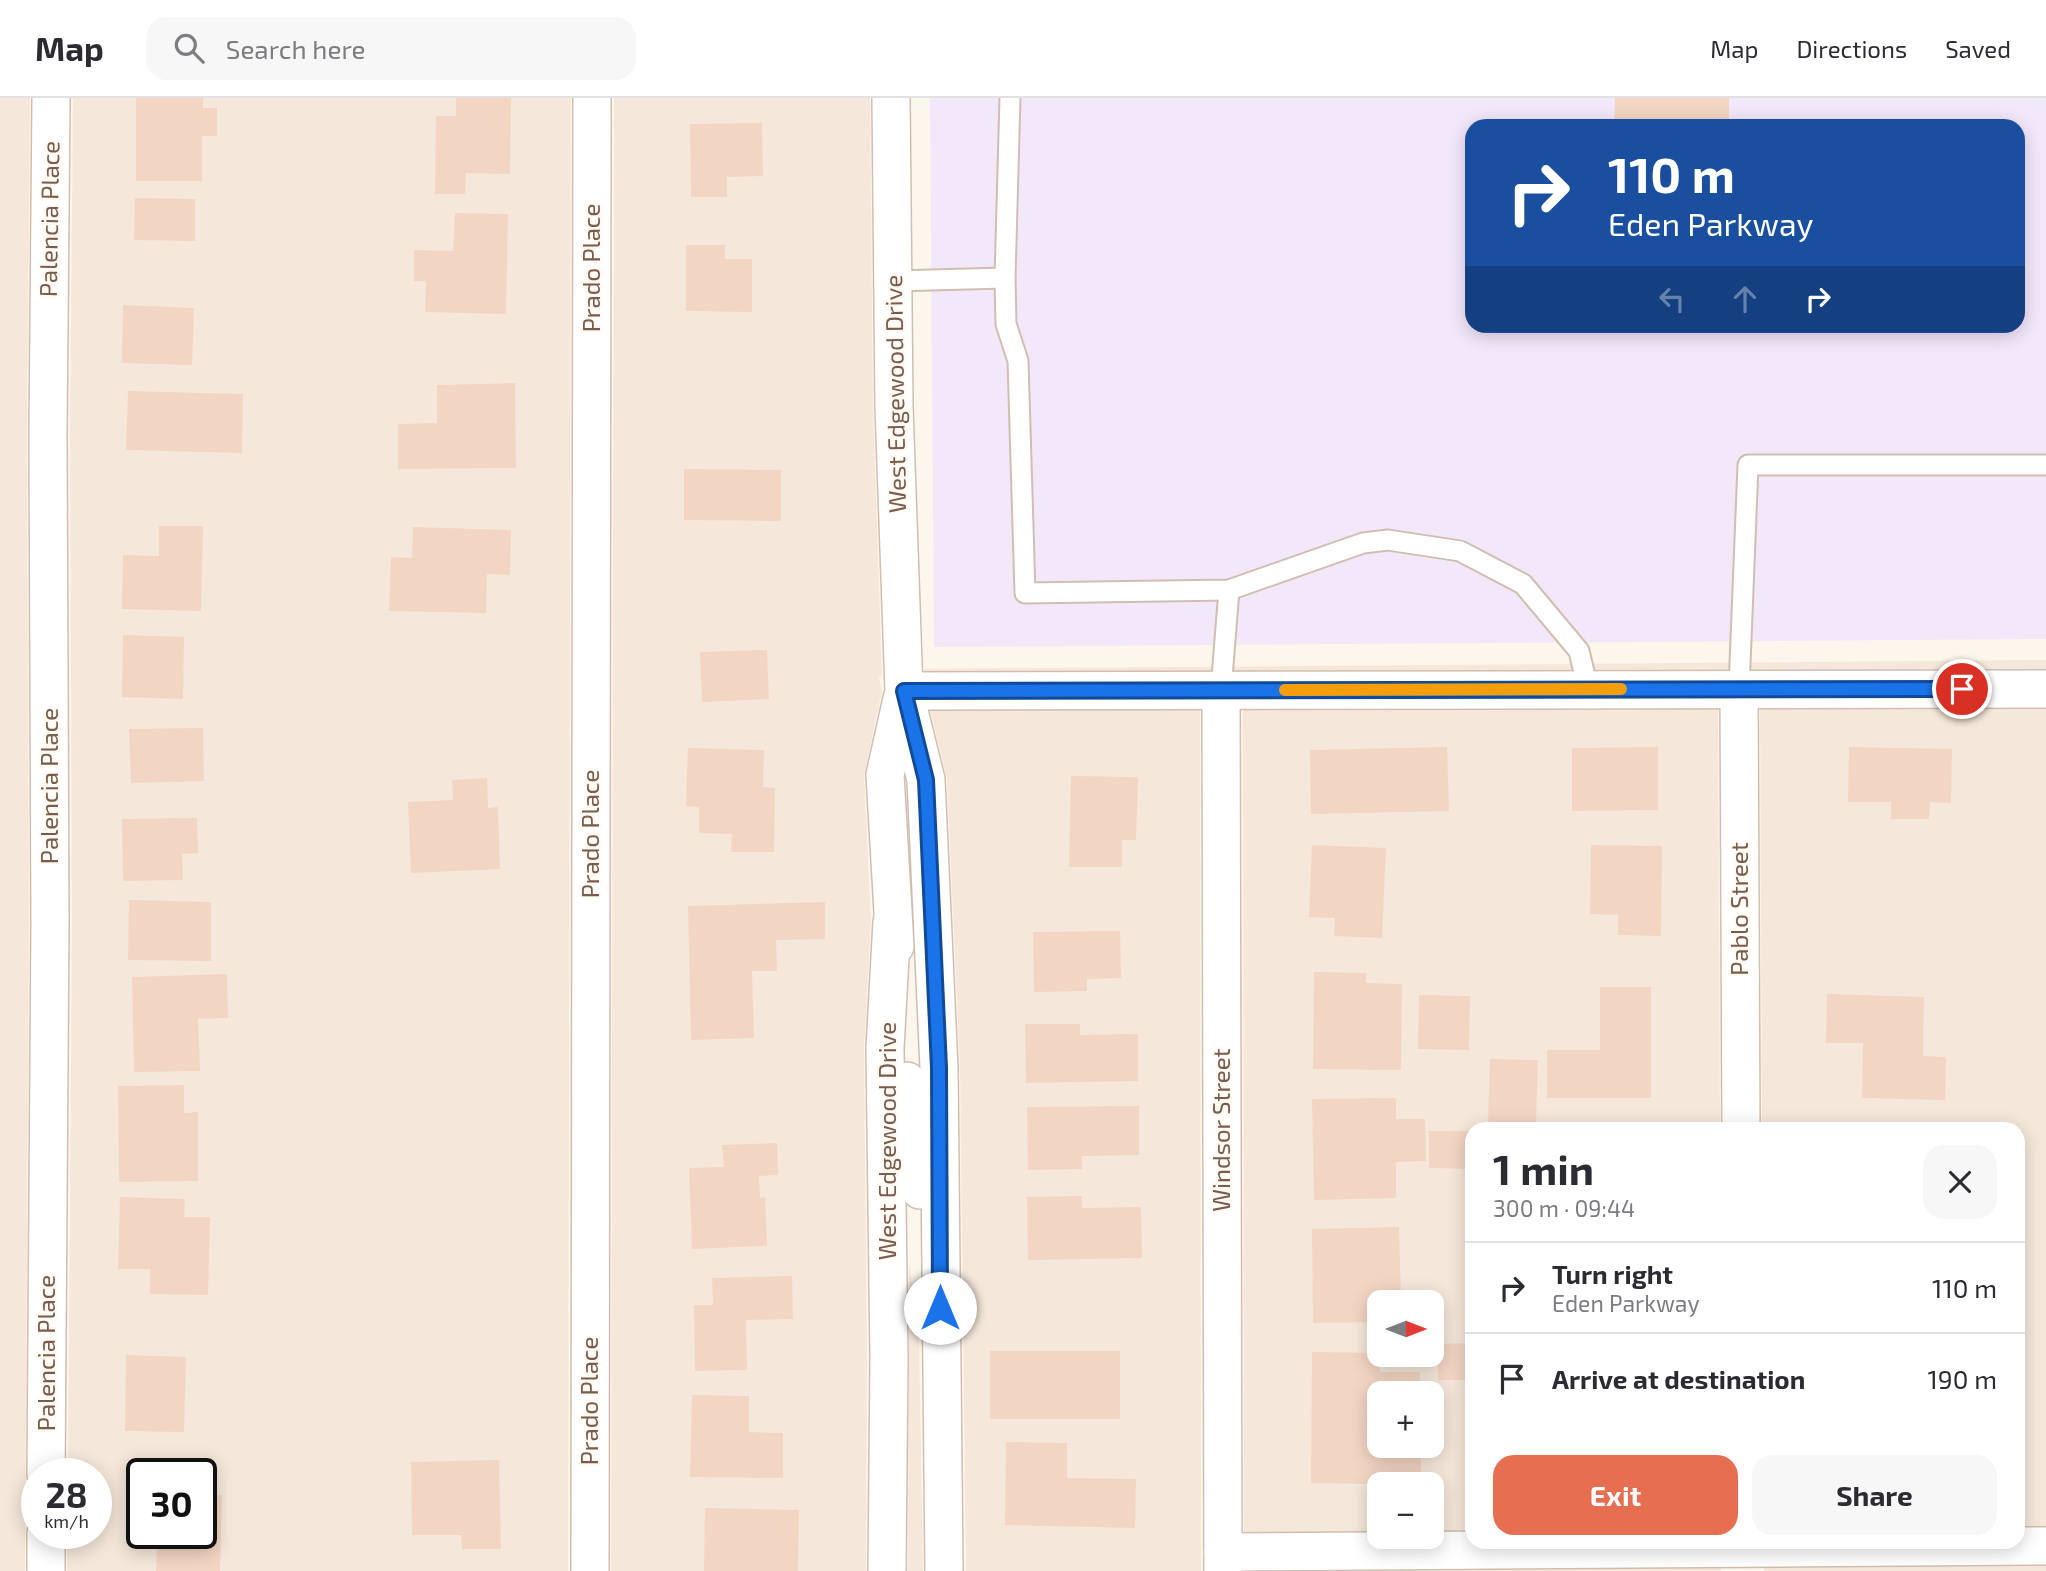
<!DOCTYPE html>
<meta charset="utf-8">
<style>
body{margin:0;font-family:"Exo 2",sans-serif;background:#f7f7f7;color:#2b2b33;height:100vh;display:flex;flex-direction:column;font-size:26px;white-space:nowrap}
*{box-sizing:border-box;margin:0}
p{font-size:23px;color:#7c7c81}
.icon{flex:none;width:38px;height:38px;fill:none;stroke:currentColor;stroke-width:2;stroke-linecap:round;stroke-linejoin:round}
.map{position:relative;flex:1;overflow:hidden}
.drawer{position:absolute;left:1465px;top:1024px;width:560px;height:427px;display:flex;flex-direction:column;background:#fff;border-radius:21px;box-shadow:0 4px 18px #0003}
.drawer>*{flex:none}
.top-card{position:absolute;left:1465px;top:21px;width:560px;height:214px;border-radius:21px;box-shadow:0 4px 18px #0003;background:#1a4fa0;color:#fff;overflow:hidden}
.needle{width:46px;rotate:90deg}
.fabs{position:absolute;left:1367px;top:1192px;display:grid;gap:14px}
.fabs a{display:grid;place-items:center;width:77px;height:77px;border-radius:14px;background:#fff;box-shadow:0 4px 18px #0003;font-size:35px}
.speed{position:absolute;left:21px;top:1360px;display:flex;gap:14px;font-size:35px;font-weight:700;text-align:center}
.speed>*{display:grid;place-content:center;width:91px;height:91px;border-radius:50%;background:#fff;box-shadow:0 4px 18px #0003;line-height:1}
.speed small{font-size:18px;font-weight:400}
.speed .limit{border:4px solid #111;border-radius:10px;background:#fff;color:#111}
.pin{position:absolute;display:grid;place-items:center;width:60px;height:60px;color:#fff;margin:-30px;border:4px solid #fff;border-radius:50%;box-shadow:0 2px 7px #0007}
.me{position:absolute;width:77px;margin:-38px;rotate:0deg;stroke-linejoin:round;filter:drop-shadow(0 0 5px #0008)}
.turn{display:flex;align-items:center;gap:24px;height:147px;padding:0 28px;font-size:32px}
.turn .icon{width:91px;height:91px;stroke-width:2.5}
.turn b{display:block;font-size:49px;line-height:60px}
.lanes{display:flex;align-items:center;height:66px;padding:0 28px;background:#0003;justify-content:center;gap:35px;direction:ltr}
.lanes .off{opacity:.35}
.round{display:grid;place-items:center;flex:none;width:74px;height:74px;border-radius:21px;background:#f7f7f7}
.overview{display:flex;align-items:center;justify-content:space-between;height:119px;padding:0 28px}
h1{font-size:42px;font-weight:700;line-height:52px}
.cta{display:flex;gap:14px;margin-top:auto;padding:14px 28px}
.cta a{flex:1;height:80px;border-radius:21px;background:#e76f51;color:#fff;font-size:28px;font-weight:700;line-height:80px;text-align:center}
.cta a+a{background:#f7f7f7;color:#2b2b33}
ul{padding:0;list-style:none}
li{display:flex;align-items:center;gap:21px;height:91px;padding:0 28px;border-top:2px solid #e1e1e2}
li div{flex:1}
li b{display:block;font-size:26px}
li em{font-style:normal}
header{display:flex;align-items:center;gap:42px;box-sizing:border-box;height:98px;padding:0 35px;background:#fff;border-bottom:2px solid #e1e1e2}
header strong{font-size:33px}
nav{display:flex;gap:38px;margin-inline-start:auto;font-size:24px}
.search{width:490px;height:63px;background:#f7f7f7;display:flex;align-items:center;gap:18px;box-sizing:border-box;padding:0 24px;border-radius:21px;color:#7c7c81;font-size:26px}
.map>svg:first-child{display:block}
</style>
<header>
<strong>Map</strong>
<div class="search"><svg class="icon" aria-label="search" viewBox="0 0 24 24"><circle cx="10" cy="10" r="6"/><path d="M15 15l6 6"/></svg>Search here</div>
<nav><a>Map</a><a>Directions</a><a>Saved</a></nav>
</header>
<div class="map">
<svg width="2046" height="1473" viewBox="0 0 2046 1473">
<rect width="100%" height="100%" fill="#fdf6ec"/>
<g fill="#f5e8da" fill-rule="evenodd">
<path d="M0 0H30L27 337 29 825 25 1473H0Z"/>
<path d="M73 0H571L568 1473H67V1435H96V1376L68 1375 72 825 70 337ZM142 1376H201V1435H142Z"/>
<path d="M614 0H870L873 309 882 578 879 579 882 593 864 678 871 824 864 949 867 1261 866 1473H611Z"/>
<path d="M2046 562V572L925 574V571Z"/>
<path d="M1718 610 1720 1031H1472V1434H1432V1386H1379V1434L1244 1436 1243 611ZM1379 1204H1432V1256H1379ZM1379 1295H1432V1348H1379Z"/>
<path d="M1760 610H2046V1430H2018V1031H1762Z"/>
<path d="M1200 611 1201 1473H966L960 968 947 681 930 612Z"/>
<path d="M909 1164 919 1238 923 1473H908Z"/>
<path d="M2046 1468V1473H1764V1470Z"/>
<path d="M1721 1470V1473H1300Z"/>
</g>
<path fill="#f3e8fa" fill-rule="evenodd" d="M930 0H2046V541L934 549ZM1472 28H2018V228H1472Z"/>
<g fill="#f3d5c3">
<path d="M136 0H203V10H217V38H202V83H136Z"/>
<path d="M456 0H511L510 76 466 75 465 96H435L436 18H456Z"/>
<path d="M1615 0H1729V28H1614Z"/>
<path d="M762 25 763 78 727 79V99H691L690 26Z"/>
<path d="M135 100 195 101V143L134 142Z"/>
<path d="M455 115 508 116 506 216 425 214 426 183H414V152L453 153Z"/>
<path d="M686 147H725V161H752V214L686 213Z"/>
<path d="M123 207 194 210 192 267 122 265Z"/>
<path d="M515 285 516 370 398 371V326L437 325V287Z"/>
<path d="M128 293 243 296 242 355 126 352Z"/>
<path d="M684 371 781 372V423L684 422Z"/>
<path d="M159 428H203L201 513 122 511 123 457 159 458Z"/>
<path d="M413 429 511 432 510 477 487 476 486 515 389 513 391 459 412 460Z"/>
<path d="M123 537 184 539 183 601 122 599Z"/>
<path d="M767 552 769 601 702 604 700 554Z"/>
<path d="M203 630 204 683 131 685 129 631Z"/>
<path d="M1447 649 1449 713 1311 716 1310 652Z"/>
<path d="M1658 649V712L1572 713V650Z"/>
<path d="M1849 649 1952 651 1951 705 1930 704 1929 721H1891V704H1848Z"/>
<path d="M688 650 764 652 763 689 775 690 774 754H731L732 736 699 735V709L686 708Z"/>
<path d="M1071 678 1138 679 1136 742H1122V769H1069Z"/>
<path d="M487 680 488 710 498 709 500 771 411 775 408 704 453 702 452 682Z"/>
<path d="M197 720 198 755 182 756 183 782 123 783 122 721Z"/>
<path d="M1312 747 1386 750 1382 840 1334 838 1335 820 1309 819Z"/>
<path d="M1591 747 1662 748 1661 838 1618 837V817L1590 816Z"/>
<path d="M129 802 211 804V863L128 862Z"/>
<path d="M825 804V841L776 842 777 873H752L754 940 691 942 688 808Z"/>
<path d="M1120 833 1121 880 1087 881V893L1034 894 1033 834Z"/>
<path d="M1314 874 1366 875V885L1402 886 1401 972 1313 971Z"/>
<path d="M227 876 228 920 198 921 200 973 134 974 132 879Z"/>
<path d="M1600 889H1651V1000H1547V952H1600Z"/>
<path d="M1827 896 1924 899 1923 958 1946 959 1945 1002 1862 1000 1863 945H1826Z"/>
<path d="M1419 897 1470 898 1469 952 1418 951Z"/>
<path d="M1025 926H1080V937L1138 936V983L1026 985Z"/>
<path d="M1490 961 1538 962 1536 1025 1488 1024Z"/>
<path d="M184 987V1015L198 1014V1083L119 1084 118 988Z"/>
<path d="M1396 1000V1021H1425L1426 1063 1396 1064V1100L1314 1102 1312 1001Z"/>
<path d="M1139 1008V1057L1082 1058V1071L1028 1072 1027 1009Z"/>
<path d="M1429 1033H1472V1071L1429 1070Z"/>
<path d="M777 1045 778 1077 759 1078 760 1100 765 1099 767 1148 692 1151 689 1070 724 1069 722 1047Z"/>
<path d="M1082 1098V1110L1141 1109 1142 1160 1028 1162 1027 1099Z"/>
<path d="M120 1099 185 1101 184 1119H210L208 1197 150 1196V1171H118Z"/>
<path d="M1399 1129 1401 1204H1379V1224L1313 1225 1312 1131Z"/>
<path d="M792 1178 793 1221 746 1222 747 1272 695 1273 694 1207H713L712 1180Z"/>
<path d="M1472 1245V1282H1438V1246Z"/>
<rect x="990" y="1253" width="130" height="68"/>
<path d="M1312 1254 1379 1255 1380 1274H1420V1295H1379V1348H1421V1386H1379V1406H1375L1376 1386 1311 1385Z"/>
<path d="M126 1257 186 1259 184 1334 125 1333Z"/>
<path d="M692 1297 749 1298V1334L783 1335V1380L690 1379Z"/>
<path d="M1006 1344 1067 1345V1380L1136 1381 1135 1430 1005 1427Z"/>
<path d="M499 1362 501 1451H462L461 1437H412L411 1364Z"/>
<path d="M201 1396 222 1397 220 1473H156L157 1435H201Z"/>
<path d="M705 1410 799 1412 798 1473H704Z"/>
</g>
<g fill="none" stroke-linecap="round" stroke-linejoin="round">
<g stroke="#d1beb0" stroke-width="23">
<g id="lane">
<path d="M1010 0 1005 180 1006 226 1018 263 1025 495 1229 492 1363 445 1388 442 1460 453 1523 486 1579 553 1588 591"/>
<path d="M894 183 1005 180"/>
<path d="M1739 591 1748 367H2046"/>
<path d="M1221 592 1229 492"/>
</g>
</g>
<g stroke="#d1beb0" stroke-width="40">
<g id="street">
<path d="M891 0 894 309 904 593 926 682 939 970 944 1473"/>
<path d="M1739 591 1741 1031"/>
<path d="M1221 592 1223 1473"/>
<path d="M904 593 2046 591"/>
<path d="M895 848 885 677 902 601"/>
<path d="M907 983 920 1092"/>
<path d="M46 1376 50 825 48 337 51 0"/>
<path d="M46 1435V1473"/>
<path d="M1223 1454 2046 1448"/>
<path d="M590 1473 592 0"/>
<path d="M887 1473 889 1261 885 950 892 824"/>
</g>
</g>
<use href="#lane" stroke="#fff" stroke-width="19"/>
<use href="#street" stroke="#fff" stroke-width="37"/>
</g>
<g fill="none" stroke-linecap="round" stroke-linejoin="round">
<g stroke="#114b97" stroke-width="18">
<path id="route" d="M940 1210 939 970 926 682 904 593 1962 591"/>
</g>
<use href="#route" stroke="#1a73e8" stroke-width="12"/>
<path stroke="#f59e0b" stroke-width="12" d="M1285 592 1621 591"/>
</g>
<g text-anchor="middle" stroke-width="5" stroke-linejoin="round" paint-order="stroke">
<g font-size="24" fill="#7a5c4d" stroke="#fffaf3">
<text transform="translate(50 121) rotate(-89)" y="8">Palencia Place</text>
<text transform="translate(592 170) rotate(-90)" y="8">Prado Place</text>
<text transform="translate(896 296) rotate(-91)" y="8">West Edgewood Drive</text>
<text transform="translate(50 688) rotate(-90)" y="8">Palencia Place</text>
<text transform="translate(591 736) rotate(-90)" y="8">Prado Place</text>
<text transform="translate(1740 811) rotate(-90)" y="8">Pablo Street</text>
<text transform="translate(1222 1032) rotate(-90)" y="8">Windsor Street</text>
<text transform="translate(888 1043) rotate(-90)" y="8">West Edgewood Drive</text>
<text transform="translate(47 1255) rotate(-90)" y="8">Palencia Place</text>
<text transform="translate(590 1303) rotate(-90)" y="8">Prado Place</text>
</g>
</g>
</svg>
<div class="fabs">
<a><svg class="needle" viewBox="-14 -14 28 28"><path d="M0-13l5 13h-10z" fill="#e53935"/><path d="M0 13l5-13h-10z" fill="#7c7c81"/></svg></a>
<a>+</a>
<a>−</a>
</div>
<div class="speed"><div>28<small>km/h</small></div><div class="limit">30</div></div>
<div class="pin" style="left:1962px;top:591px;background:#d93025"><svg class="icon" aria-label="arrive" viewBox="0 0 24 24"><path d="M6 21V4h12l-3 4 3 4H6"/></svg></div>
<svg class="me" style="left:940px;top:1210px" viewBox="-20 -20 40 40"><circle r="19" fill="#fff"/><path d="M0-13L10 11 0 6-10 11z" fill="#1a73e8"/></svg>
<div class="top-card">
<div class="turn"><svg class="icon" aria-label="right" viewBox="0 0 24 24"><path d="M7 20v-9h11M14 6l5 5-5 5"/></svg><div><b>110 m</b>Eden Parkway</div></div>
<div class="lanes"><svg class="icon off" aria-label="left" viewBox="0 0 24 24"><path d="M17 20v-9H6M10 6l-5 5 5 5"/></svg><svg class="icon off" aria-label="ahead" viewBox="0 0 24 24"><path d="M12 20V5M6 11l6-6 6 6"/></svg><svg class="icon" aria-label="right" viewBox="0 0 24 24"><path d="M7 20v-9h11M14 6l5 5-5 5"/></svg></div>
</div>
<section class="drawer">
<div class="overview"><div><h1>1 min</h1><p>300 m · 09:44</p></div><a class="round"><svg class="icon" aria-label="close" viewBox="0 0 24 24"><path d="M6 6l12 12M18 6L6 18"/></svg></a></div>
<ul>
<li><svg class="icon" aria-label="right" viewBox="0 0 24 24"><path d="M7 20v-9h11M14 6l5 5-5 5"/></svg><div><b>Turn right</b><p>Eden Parkway</p></div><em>110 m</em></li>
<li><svg class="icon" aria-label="arrive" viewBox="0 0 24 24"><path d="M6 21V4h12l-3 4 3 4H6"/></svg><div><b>Arrive at destination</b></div><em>190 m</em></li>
</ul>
<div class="cta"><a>Exit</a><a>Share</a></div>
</section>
</div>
